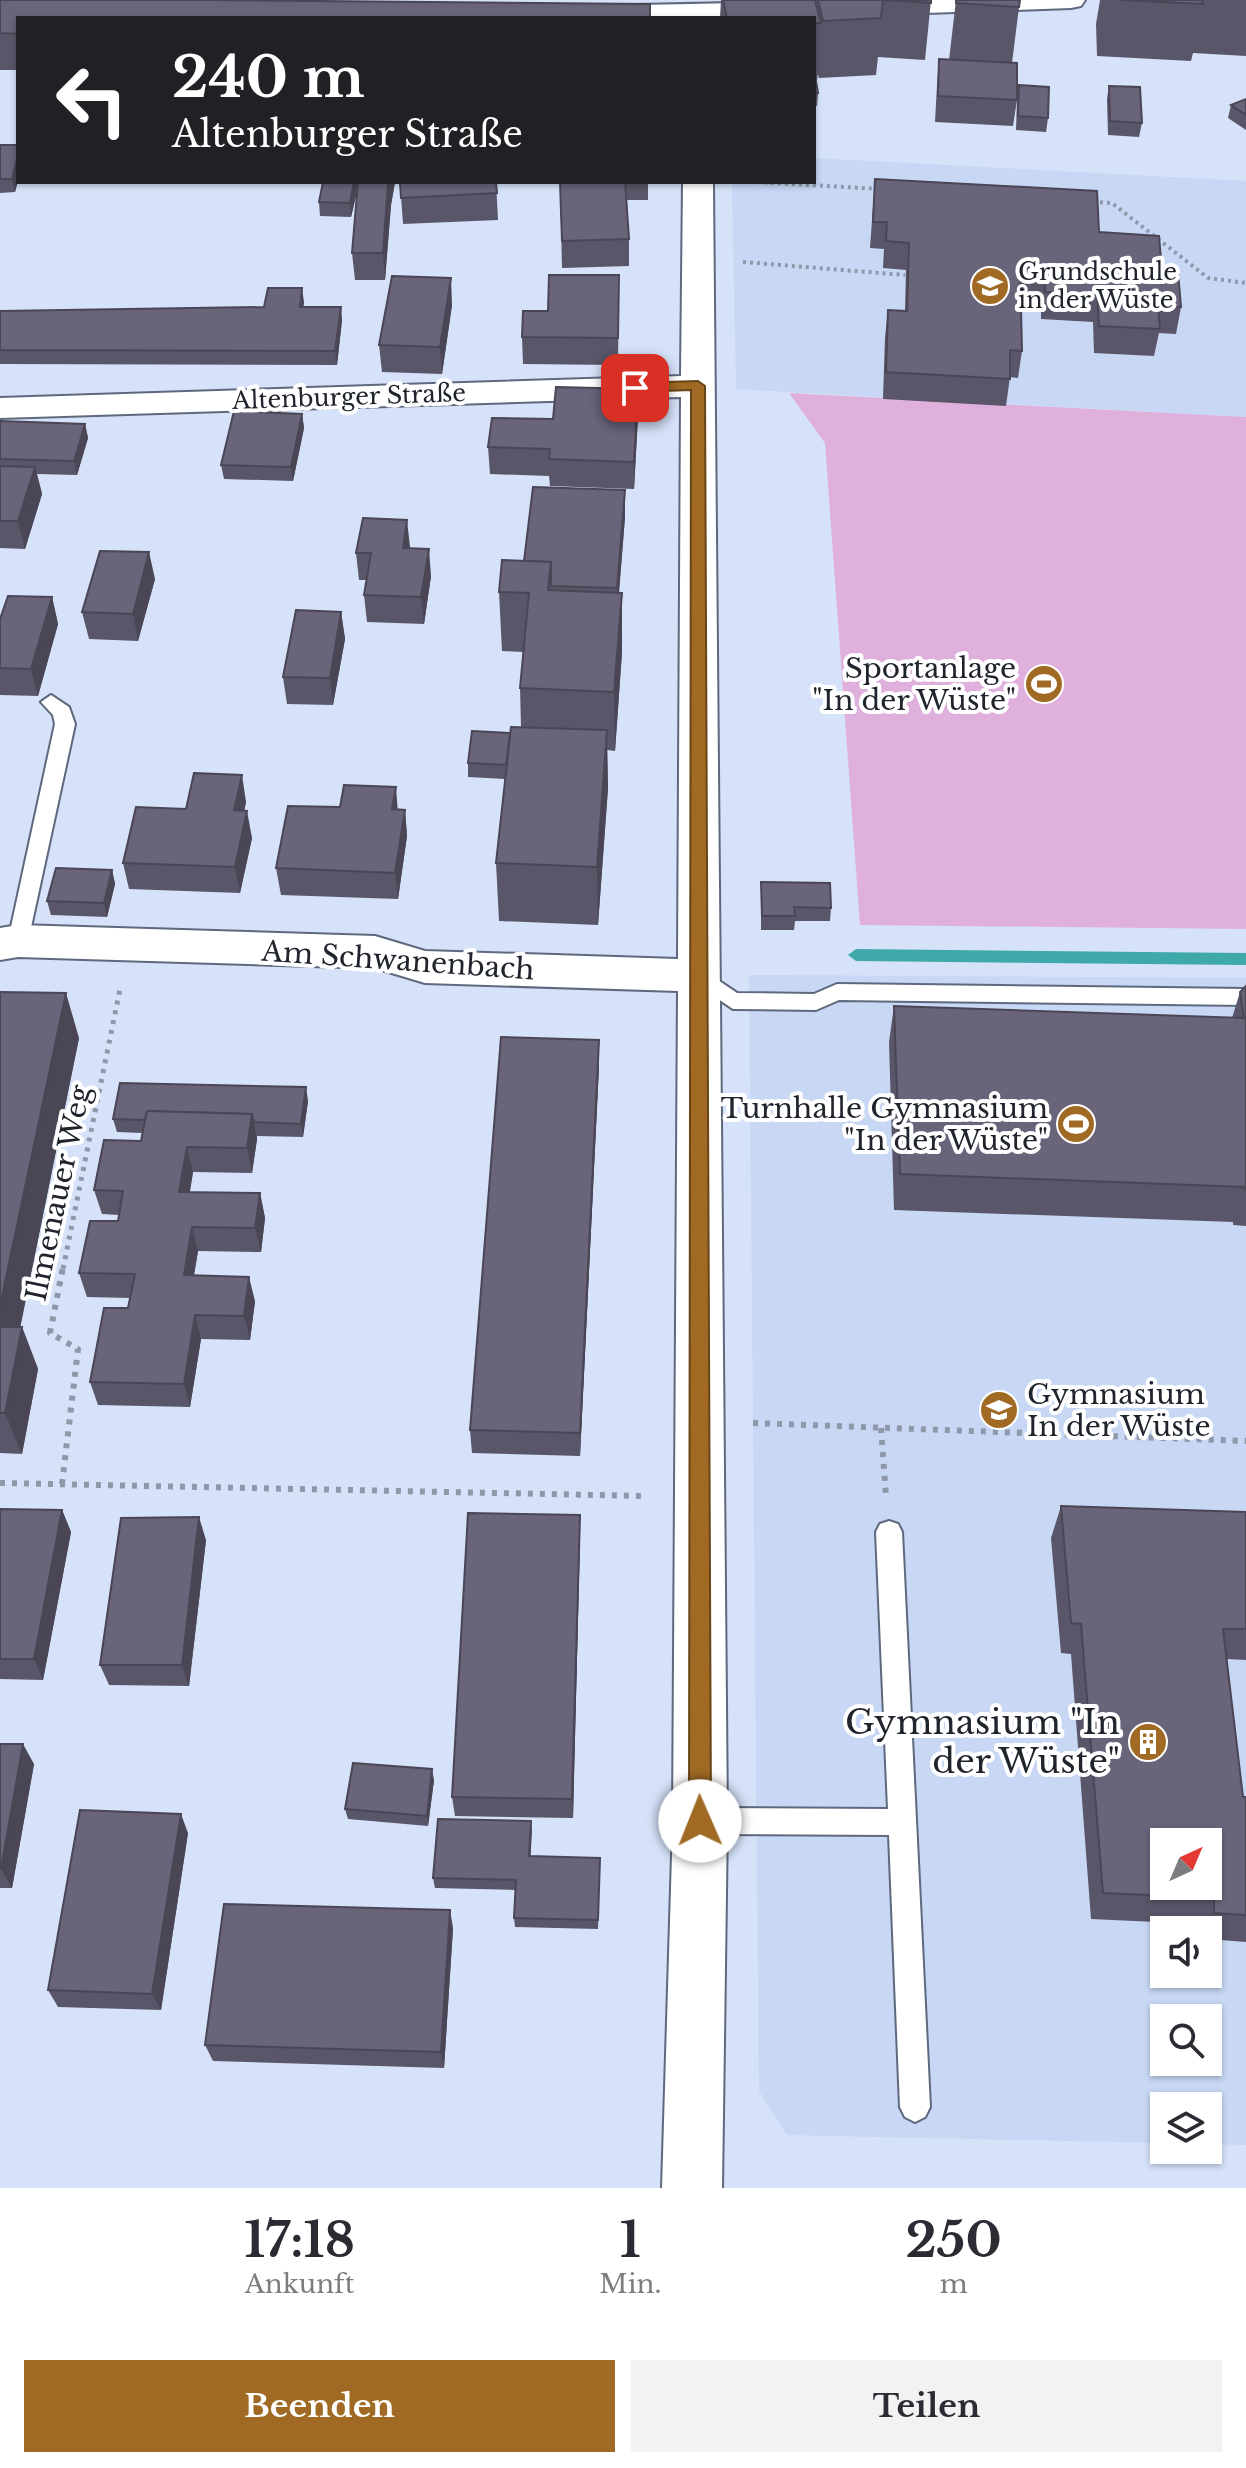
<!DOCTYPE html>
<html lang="de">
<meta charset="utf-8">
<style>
body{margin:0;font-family:"Libre Baskerville",serif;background:#f2f2f3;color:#2b2b33;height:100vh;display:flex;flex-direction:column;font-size:30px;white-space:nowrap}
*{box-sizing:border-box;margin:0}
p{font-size:26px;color:#7c7c81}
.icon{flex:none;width:44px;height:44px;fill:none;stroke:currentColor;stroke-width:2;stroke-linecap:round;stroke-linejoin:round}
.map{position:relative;height:2188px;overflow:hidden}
.drawer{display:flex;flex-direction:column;background:#fff;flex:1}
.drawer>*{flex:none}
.hud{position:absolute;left:16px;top:16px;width:800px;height:168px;border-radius:0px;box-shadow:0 2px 6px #0004;background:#202124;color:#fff;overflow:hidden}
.needle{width:52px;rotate:44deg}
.buttons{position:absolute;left:1150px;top:1828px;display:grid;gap:16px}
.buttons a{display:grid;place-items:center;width:72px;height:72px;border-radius:0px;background:#fff;box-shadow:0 2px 6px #0004;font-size:40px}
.pin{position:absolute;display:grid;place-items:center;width:68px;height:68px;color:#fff;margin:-34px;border-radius:16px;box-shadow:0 4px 12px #0006}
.me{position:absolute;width:88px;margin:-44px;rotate:359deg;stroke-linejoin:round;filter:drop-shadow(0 0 6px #0008)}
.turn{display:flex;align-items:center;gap:28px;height:168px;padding:0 24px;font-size:36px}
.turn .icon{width:104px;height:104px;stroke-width:2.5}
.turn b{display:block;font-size:56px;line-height:68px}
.eta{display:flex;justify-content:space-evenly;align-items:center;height:136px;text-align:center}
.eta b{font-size:48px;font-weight:800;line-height:56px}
.button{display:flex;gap:16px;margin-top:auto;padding:16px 24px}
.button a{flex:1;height:92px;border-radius:0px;background:#a06a24;color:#fff;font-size:32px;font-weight:800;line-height:92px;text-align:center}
.button a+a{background:#f2f2f3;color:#2b2b33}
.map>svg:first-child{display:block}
</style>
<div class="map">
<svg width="1246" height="2188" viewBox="0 0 1246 2188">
<rect width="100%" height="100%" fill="#d5e2f9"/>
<g fill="#c7d7f4" fill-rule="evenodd">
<path d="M814 158 1246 181V417L736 389 732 182H814Z"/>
<path d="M749 975 1246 978V2145L1208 2144V2106H1164V2143L787 2135 759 2091ZM1164 1842H1208V1886H1164ZM1164 1930H1208V1974H1164ZM1164 2018H1208V2062H1164Z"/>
</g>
<path fill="#e0b0dd" d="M789 393 1246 417V929L860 925 825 443Z"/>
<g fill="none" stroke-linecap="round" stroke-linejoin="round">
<path fill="#3fa8a8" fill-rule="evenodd" d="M856 949 1246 953V965L856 961 848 955Z"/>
<g stroke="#5e697d" stroke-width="4">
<g id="service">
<path d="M51 695 69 707 75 724 28 941 25 947H11L8 941 55 724 53 715 41 702Z"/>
<path d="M700 968 737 993 814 994 837 984 1246 989V1005L839 1000 816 1010 733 1009 693 982 689 976 693 970Z"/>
<path d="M889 1521 898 1524 902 1532 930 2107 925 2117 915 2122 905 2117 900 2107 889 1835 700 1834 690 1830 686 1821 690 1812 700 1808 888 1809 876 1532 880 1524Z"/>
</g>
</g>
<g stroke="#5e697d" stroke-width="4">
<g id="minor">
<path d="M864 0H1085L1081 6 1071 8 870 15 860 13 856 7Z"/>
<path d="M782 2 792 4 796 10 792 16 579 18 576 14 580 8 590 6Z"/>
<path d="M683 182H713L727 1821 722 2188H662L673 1821 678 991 425 983 375 968 18 957 0 960V928L18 925 375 936 425 951 678 959 681 397 0 418V398L681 376Z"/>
</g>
</g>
<g stroke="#8e98a9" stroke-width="4" stroke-dasharray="3 4" stroke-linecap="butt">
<path d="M757 182 880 189"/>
<path d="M1093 202 1112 203 1208 278 1246 283"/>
<path d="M743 262 905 275"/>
</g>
<path stroke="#8e98a9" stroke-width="5" stroke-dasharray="4 6" stroke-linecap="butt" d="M63 1269 120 989"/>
<g stroke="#8e98a9" stroke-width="6" stroke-dasharray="5 7" stroke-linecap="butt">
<path d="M753 1423 1246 1441"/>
<path d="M881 1428 886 1496"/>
<path d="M0 1483 647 1496"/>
<path d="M62 1484 78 1349 50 1333 63 1267"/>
</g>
<use href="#service" fill="#fff" fill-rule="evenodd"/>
<use href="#minor" fill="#fff" fill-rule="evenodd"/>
</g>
<g fill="#5a5669">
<path d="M0 0 18 18V70H0Z"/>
<path d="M721 0H931L925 60 878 57 876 75 819 78 818 74 817 80H816L818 93 817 106H814V18H720Z"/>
<path d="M956 0 1019 7 1012 63 1017 100 1013 126 935 122 937 85 939 59 949 60Z"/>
<path d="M1100 0H1246V56L1193 53 1191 61 1097 56 1096 24Z"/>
<path d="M1019 85 1048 118 1046 132 1016 130 1017 98Z"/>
<path d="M1109 86 1142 123 1139 137 1108 135 1107 99Z"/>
<path d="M1246 99V130L1228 118 1231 105Z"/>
<path d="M0 145H18V181L15 192 0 193Z"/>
<path d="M875 179 1099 232 1162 271 1181 307 1176 334 1159 333 1154 356 1094 353 1093 322 1041 319V294L1021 293 1022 351 1018 378 1010 377 1006 406 883 399 885 337 888 310 905 311 906 270 883 268 884 249 870 248Z"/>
<path d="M323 182H395L391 205 385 280H355L352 253 357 192 351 217 320 216 319 202Z"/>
<path d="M400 182H496L498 220 403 224Z"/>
<path d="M560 182H648V200H627L629 239V266L562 268Z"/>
<path d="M619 275 618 365 523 364 522 337 548 311Z"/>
<path d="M304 302 303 307 342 320 337 365 0 364V311L264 307Z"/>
<path d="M452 305 442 374 382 372 379 345Z"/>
<path d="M638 389V416L634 489 550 486 549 476 490 474 488 447 553 419Z"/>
<path d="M302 414 304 428 293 481 224 479 221 465Z"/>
<path d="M0 421 85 424 88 438 77 475 37 474 42 494 25 549 0 548Z"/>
<path d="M625 490V517L619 593 622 652 615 751 607 750 608 788 598 925 499 921 496 863 505 779 468 777V763L510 733 521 727 520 688 523 652 502 651 499 592 524 561Z"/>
<path d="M410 548 431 576 424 624 367 622 364 595 367 580H359L356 553Z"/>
<path d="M155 579 138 641 89 639 82 612Z"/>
<path d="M52 597 58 624 38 696 0 695V619Z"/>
<path d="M341 612 345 639 333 705 287 704 283 677Z"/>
<path d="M246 802 244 811 252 838 240 893 129 889 123 863 186 809Z"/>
<path d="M398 809 405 810 407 836 398 899 281 895 276 868Z"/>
<path d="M112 870 115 884 107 917 51 915 47 901Z"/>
<path d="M761 882 831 908 830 921H795L794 930H761Z"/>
<path d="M1246 986V1226L1233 1225V1222L894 1210 889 1042 894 1006 1232 1018 1240 992Z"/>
<path d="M0 992 79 1038 20 1327H22L38 1369 22 1454 0 1453Z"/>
<path d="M599 1066 580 1456 472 1453 470 1430Z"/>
<path d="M308 1101 303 1137 257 1136V1139L252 1173 193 1172 190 1192 260 1193 265 1218 261 1252 198 1251 194 1275 255 1301 250 1340 201 1339 190 1407 98 1405 90 1382 128 1308 130 1298 87 1297 79 1273 118 1221 119 1215 102 1214 94 1190 141 1141 142 1133 117 1132 113 1119Z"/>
<path d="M1061 1506 1246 1512V1660L1227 1659 1243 1797H1246V1942L1208 1939V1930H1199V1924L1091 1919 1071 1654 1061 1653 1051 1538Z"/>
<path d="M0 1509 62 1510 71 1532 43 1680 0 1679Z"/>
<path d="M580 1515V1537L573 1818 455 1816 452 1797Z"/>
<path d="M206 1540 189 1686 109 1685 100 1665Z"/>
<path d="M0 1744 34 1764 12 1888H0Z"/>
<path d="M434 1780 428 1826 348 1819 345 1809Z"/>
<path d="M531 1821 530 1856 600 1868 598 1929 515 1927 514 1918 516 1890 435 1888 433 1878Z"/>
<path d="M188 1833 161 2010 58 2007 48 1990Z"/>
<path d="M453 1928 444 2068 213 2061 205 2045Z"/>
</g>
<g fill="#4a4655">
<path d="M18 155V181L15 192 12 179Z"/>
<path d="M354 182H356L357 192 351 217 350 203Z"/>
<path d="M388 182H395L391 205 385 280 383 253Z"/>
<path d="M451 278 452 305 442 374 440 347Z"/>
<path d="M302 288 304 302 302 321 300 307Z"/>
<path d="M341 307 342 320 337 365 335 351Z"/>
<path d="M638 389V416L634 489V462Z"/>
<path d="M302 414 304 428 293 481 291 467Z"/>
<path d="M85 424 88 438 77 475 74 461Z"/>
<path d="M35 467 42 494 25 549 18 521Z"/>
<path d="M625 490V517L617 615V588Z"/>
<path d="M407 520 410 547 405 575 403 548Z"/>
<path d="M429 549 431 576 424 624 421 597Z"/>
<path d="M149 552 155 579 138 641 133 614Z"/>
<path d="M622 593V652L615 751 614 692Z"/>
<path d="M52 597 58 624 38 696 31 669Z"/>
<path d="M341 612 345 639 333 705 330 678Z"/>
<path d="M607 730 608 788 598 925 597 867Z"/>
<path d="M242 775 246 802 239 837 234 810Z"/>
<path d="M396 787 398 814 392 809Z"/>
<path d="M405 810 407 836 398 899 395 873Z"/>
<path d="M247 811 252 838 240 893 235 867Z"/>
<path d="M112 870 115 884 107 917 104 903Z"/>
<path d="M66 993 79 1038 12 1368 0 1338V1306Z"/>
<path d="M599 1040V1066L580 1456V1433Z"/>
<path d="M306 1087 308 1101 303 1137 301 1124Z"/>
<path d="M252 1114 257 1139 252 1173 247 1148Z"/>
<path d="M187 1147 193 1172 185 1217 179 1192Z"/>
<path d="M260 1193 265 1218 261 1252 255 1228Z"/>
<path d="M192 1227 198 1251 190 1299 184 1275Z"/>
<path d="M249 1277 255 1301 250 1340 244 1316Z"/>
<path d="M195 1315 201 1339 190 1407 184 1384Z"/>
<path d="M22 1327 38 1369 22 1454 5 1413Z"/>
<path d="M62 1510 71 1532 43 1680 34 1659Z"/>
<path d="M580 1515V1537L573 1818 572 1799Z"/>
<path d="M199 1517 206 1540 189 1686 182 1665Z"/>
<path d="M23 1744 34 1764 12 1888 1 1869Z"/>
<path d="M432 1769 434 1780 428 1826 427 1816Z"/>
<path d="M181 1814 188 1833 161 2010 152 1994Z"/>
<path d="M531 1821 532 1831 530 1866 529 1856Z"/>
<path d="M450 1910 453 1928 444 2068 441 2052Z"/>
</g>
<g fill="#69647a" stroke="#4a4655" stroke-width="2" fill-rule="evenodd">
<path d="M0 0H212L650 4V18H18V34L0 33Z"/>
<path d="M723 0H815L821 23H814V18H727Z"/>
<path d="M818 0H931V3L883 0 881 18 823 21Z"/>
<path d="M956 0H1020L1019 7 956 3Z"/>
<path d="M1121 0H1202L1203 4Z"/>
<path d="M939 59 1017 63V100L938 96Z"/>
<path d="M814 76H815L818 93H814Z"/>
<path d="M1019 85 1049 87 1048 118 1018 116Z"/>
<path d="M1109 86 1140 87 1142 123 1110 121Z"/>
<path d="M1246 99V115L1231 105Z"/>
<path d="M0 145H18V155L12 179H0Z"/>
<path d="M875 179 1097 191 1099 232 1159 236 1162 271 1178 272 1181 307 1158 306 1160 329 1099 326 1097 295 1045 292V267L1020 265 1022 351 1010 350V379L886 372 888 310 907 311 909 243 886 241 887 222H873Z"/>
<path d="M323 182H354L350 203 319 202Z"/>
<path d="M358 182H388L383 253H352Z"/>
<path d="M400 182H496L497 193 401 198Z"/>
<path d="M560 182H625L629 239 562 241Z"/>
<path d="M549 275H619L618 338 522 337 523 311H548Z"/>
<path d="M392 276 451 278 440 347 379 345Z"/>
<path d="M268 288H302L300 307H341L335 351 0 350V311L264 307Z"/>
<path d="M556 387 638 389 634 462 549 459 550 449 488 447 492 418 553 419Z"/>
<path d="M234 411 302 414 291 467 221 465Z"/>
<path d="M0 421 85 424 74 461 0 459Z"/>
<path d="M0 466 35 467 18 521H0Z"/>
<path d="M533 487 625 490 617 588 551 586V562L524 561Z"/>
<path d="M363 518 407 520 403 548 429 549 421 597 364 595 371 553H356Z"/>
<path d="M100 551 149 552 133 614 82 612Z"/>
<path d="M502 560 551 562 548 590 622 593 614 692 520 688 529 593 499 592Z"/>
<path d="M8 596 52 597 31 669 0 668V619Z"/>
<path d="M296 610 341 612 330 678 283 677Z"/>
<path d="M511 727 607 730 597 867 496 863Z"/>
<path d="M472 731 510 733 506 765 468 763Z"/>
<path d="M194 773 242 775 234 810 247 811 235 867 123 863 136 807 186 809Z"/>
<path d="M344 785 396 787 392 809 405 810 395 873 276 868 288 806 340 807Z"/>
<path d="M56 868 112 870 104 903 47 901Z"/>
<path d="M761 882 830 883 831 908 794 907 795 916H762Z"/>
<path d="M1246 986V1190L1245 1187 900 1174 894 1006 1244 1018 1240 992Z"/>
<path d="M0 992 66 993 0 1306Z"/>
<path d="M501 1037 599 1040 580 1433 470 1430Z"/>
<path d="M120 1083 306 1087 301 1124 254 1122 252 1114 147 1111 145 1120 113 1119Z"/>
<path d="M147 1111 252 1114 247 1148 187 1147 179 1192 260 1193 255 1228 192 1227 184 1275 249 1277 244 1316 195 1315 184 1384 90 1382 104 1308H128L135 1274 79 1273 90 1221H118L123 1191 94 1190 104 1140 141 1141Z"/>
<path d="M0 1327H22L5 1413H0Z"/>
<path d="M1061 1506 1246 1512V1629H1223L1243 1797H1246V1915L1214 1913V1898L1103 1893 1081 1624 1071 1623ZM1164 1842H1208V1886H1164Z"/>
<path d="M0 1509 62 1510 34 1659H0Z"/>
<path d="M468 1513 580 1515 572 1799 452 1797Z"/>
<path d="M199 1517 182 1665H100L121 1518Z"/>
<path d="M0 1744H23L1 1869H0Z"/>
<path d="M353 1763 432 1769 427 1816 345 1809Z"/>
<path d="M80 1810 181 1814 152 1994 48 1990Z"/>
<path d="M438 1819 531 1821 529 1856 600 1858 598 1920 514 1918 516 1880 433 1878Z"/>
<path d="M224 1904 450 1910 441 2052 205 2045Z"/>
</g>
<path fill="#a06a24" stroke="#684517" stroke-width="2" d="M698 381 705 386 711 1821 708 1829 700 1832 692 1829 689 1821 691 390 635 392 628 388 635 383Z"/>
<defs>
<g id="school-disc" transform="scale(2)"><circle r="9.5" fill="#a06a24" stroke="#fff"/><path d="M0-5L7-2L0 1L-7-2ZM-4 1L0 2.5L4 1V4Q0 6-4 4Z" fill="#fff"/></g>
<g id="stadium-disc" transform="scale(2)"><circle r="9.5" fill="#a06a24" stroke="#fff"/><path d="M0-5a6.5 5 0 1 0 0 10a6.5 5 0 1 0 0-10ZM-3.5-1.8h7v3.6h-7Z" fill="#fff"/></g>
<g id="building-disc" transform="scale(2)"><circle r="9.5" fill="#a06a24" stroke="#fff"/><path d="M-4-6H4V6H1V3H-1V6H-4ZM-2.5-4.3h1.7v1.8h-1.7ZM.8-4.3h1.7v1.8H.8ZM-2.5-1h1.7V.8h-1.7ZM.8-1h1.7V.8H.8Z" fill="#fff"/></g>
</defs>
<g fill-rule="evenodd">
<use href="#school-disc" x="990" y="286"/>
<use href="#stadium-disc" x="1044" y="684"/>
<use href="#stadium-disc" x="1076" y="1124"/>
<use href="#school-disc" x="999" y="1410"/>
<use href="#building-disc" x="1148" y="1742"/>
</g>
<g text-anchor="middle" stroke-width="8" stroke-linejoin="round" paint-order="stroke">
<g font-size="24" fill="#20252d" stroke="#fff" text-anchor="start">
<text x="1018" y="280">Grundschule<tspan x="1018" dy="28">in der Wüste</tspan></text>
</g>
<g font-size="24" fill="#20252d" stroke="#fff">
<text transform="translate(349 397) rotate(-2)" y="8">Altenburger Straße</text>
</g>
<g font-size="28" fill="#20252d" stroke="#fff" text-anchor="end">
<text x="1016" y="678">Sportanlage<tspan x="1016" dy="32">"In der Wüste"</tspan></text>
<text x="1048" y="1118">Turnhalle Gymnasium<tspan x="1048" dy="32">"In der Wüste"</tspan></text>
<text x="1027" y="1404" text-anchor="start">Gymnasium<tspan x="1027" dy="32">In der Wüste</tspan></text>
</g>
<g font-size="28" fill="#20252d" stroke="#fff">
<text transform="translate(398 960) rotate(4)" y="10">Am Schwanenbach</text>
<text transform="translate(58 1193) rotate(-78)" y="10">Ilmenauer Weg</text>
</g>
<g font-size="34" fill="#20252d" stroke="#fff" text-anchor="end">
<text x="1120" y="1734">Gymnasium "In<tspan x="1120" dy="39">der Wüste"</tspan></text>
</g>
</g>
</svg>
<div class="buttons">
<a><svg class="needle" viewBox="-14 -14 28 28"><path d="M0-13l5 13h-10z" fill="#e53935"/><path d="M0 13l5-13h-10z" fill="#7c7c81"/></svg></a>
<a><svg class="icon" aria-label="sound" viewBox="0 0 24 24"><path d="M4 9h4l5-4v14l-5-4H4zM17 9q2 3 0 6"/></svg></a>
<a><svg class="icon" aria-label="search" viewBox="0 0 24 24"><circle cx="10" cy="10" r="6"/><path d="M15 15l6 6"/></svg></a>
<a><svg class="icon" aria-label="layers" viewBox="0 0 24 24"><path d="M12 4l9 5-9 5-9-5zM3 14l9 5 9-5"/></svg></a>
</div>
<div class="pin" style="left:635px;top:388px;background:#d93025"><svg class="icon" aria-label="arrive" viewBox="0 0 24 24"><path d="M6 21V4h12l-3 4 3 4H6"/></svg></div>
<svg class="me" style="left:700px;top:1821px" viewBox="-20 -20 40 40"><circle r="19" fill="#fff"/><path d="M0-13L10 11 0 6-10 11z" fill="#a06a24"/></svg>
<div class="hud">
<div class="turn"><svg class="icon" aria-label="left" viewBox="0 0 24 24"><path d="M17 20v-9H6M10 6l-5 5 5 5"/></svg><div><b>240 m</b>Altenburger Straße</div></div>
</div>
</div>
<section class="drawer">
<div class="eta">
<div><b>17:18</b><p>Ankunft</p></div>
<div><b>1</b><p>Min.</p></div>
<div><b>250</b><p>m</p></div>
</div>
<div class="button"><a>Beenden</a><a>Teilen</a></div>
</section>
